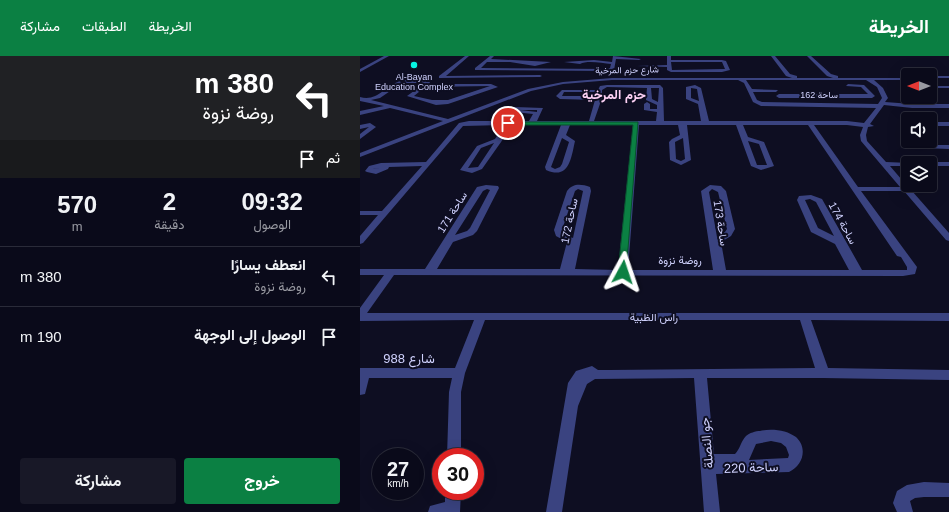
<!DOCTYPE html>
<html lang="ar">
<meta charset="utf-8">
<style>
body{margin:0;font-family:Helvetica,Vazirmatn,sans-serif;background:#181827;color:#f1f3f6;direction:rtl;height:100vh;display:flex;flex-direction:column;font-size:15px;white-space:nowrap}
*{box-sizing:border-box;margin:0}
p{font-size:13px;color:#999aa2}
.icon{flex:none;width:22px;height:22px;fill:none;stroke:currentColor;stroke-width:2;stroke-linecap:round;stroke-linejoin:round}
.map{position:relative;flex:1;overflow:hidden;direction:ltr}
.sheet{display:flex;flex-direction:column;background:#0a0a1a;width:360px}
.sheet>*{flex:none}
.banner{background:#202124;color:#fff;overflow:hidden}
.needle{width:26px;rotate:270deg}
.controls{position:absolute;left:541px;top:12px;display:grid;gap:8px}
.controls a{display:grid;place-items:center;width:36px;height:36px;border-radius:4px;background:#0a0a1a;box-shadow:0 4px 16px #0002,0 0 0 1px #2a2b39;font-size:20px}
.speed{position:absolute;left:12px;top:392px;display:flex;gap:8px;font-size:20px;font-weight:700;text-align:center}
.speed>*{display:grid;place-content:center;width:52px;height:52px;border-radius:50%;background:#0a0a1a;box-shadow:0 4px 16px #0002,0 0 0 1px #2a2b39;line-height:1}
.speed small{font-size:10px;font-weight:400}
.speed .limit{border:6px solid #d22;background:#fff;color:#111}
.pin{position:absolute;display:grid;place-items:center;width:34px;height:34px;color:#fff;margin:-17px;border:2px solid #fff;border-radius:50%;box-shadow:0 1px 4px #0007}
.me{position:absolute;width:44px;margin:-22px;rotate:5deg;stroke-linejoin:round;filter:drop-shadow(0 0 3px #0008)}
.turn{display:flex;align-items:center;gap:14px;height:84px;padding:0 20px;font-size:18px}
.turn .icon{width:52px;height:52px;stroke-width:2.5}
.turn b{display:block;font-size:28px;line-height:34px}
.then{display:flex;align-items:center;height:38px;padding:0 20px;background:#0003;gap:8px;font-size:15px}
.eta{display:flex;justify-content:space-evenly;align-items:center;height:68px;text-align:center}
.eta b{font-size:24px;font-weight:700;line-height:28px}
.primary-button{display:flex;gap:8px;margin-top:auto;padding:8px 20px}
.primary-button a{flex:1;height:46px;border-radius:4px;background:#0b8043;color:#fff;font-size:16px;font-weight:700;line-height:46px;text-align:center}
.primary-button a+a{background:#181827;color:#f1f3f6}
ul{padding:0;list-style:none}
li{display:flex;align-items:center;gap:12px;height:60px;padding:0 20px;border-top:1px solid #2a2b39}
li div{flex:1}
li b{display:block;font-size:15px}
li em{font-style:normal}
header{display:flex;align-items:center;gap:24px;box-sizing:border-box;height:56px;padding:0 20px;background:#0b8043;color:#fff}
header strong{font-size:19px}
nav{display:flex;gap:22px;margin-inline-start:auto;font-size:14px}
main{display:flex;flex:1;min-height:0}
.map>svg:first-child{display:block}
</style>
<header>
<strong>الخريطة</strong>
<nav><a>الخريطة</a><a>الطبقات</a><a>مشاركة</a></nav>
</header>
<main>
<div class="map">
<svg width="589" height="456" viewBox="0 0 589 456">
<rect width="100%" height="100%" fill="#0e0e22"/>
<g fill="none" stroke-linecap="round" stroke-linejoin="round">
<g fill="#3a4380" fill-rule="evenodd">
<path d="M24 0H29L0 16V13Z"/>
<path d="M105 0H109L86 20 180 19 182 20 180 21 79 22V20Z"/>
<path d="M130 0H134L131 3 191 6 175 10 150 6H127L121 12 248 13 250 12 251 8C242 7 227 4 220 8L204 6 234 4 252 6 253 0 281 3 279 4 256 3 254 14 248 15 115 14V12Z"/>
<path d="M307 0H311V4H362L366 5 370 14 362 16H311L307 14V11L277 10 307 9ZM311 6H362L365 13 312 14Z"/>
<path d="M411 0H415L430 18 437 20V22H473L467 20 447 0H451L471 18 478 20V22H548V24H514L523 32 528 42 525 46 552 48H589V52H552L524 49 510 68 514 70 508 71 506 79 507 85 526 106 550 107H548V110H530L548 131H553L554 133 552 135 589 177V185L586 184 544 135H501L557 211 555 218 543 220 34 219 7 257H589V265L451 264 468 312 589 314V324L463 322H347L354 398H375C380 393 381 385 386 380 389 377 396 375 400 375 411 372 427 374 436 381 448 392 443 410 429 416L356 418 360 456H344L334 322 235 323 227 328 218 350 202 456H186L208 327 216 315 232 310 238 314H249L455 312 440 264H125L105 317 101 336V401H87L89 336 92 322H9L5 338 0 339V312H95L114 264 0 265V252L24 219H0V213H65L117 131 126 129 138 130 139 132 117 175 113 179 93 186 77 213H200L207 186 196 180 194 174 207 135C213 127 221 128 230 131L231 135 215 213 258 214 273 69H210L206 79 215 85C211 103 209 124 186 114L185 111 201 69H153L122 113 112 117 100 114 117 90 135 83 144 69 103 70 3 187 0 188V180L18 159H0V155H22L62 110 29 111 28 113 16 118 7 116 5 115 9 110 21 107 66 106 99 67 109 65H169L173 58 154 56 152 53 155 51 183 52 177 65H229L235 44 200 43 196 40 202 34H238L240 30 247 29H300L303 32 304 65H341L338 48 326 43V31L335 29 341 32 349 65H487L504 67 516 52 401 50 393 46 384 27 378 24H252L203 28 171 35 0 101V97L83 65 30 52 0 59V55L24 50 0 45V41C17 46 25 30 40 25 47 22 60 25 68 25L70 26 69 28H131L138 31 88 48 76 49 47 40 65 27H42L20 42 11 44 88 63 168 33 203 26 252 22H432L426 20ZM386 24H506L517 31 522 42 518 48 402 46 397 44 393 36H416L418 34 392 33ZM130 30 88 44H72L54 40 65 31ZM247 31 287 32 286 44 297 49V53H290V48L287 46 284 48V54L297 56 296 65H234L242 42V34ZM291 32H299L298 46 292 43ZM331 32 337 33 339 45 331 42ZM204 36H238L236 40H202ZM160 54H177V56ZM279 69H318L320 79 312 83 309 86 310 104 321 109 331 104 327 69H376L391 110 401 114 414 110 404 86 388 81 383 69H448L537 200 541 201 547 211V214H502L462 143 451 139 439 140 437 144 451 176 475 188 489 214H366L361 186 371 180 375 173 366 135 361 130 350 129 341 135 353 214H268ZM454 69H487L503 71 500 79 501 85 540 131H498ZM202 82 209 86 202 108 200 111 195 113 191 111ZM323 82 325 103 321 105 316 103 315 86ZM388 85 399 88 407 109H397ZM134 87 118 111 108 112 121 92ZM21 112 13 113H14ZM127 133 130 134 110 172 107 175 95 179 123 135ZM218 133 223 135 213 182 203 177 202 174 215 135ZM352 133 358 136 367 173 365 176 357 181 349 136ZM450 143 456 146 474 180 458 172 445 144ZM411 385 421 387 426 391 429 399 428 402 389 404 396 388Z"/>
<rect x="570" y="20" width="19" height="2"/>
<path d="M488 28 504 29 515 40 512 42H419L416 40 419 38H508L501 31 486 30Z"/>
<rect x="570" y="30" width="19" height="2"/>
<path d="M546 66H548V70L543 68Z"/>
<rect x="570" y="66" width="19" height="4"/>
<path d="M10 67 16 71 0 83V78L9 71 0 73V69Z"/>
<path d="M565 89H589V93L563 92 562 91Z"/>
<path d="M570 106H589V110H570V107H567Z"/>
<path d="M564 426 589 427V441H564L555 442 550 445 553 456H537L533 447 537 435 547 429Z"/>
<path d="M85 435H101L100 456H68L70 450 85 446Z"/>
</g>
</g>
<path fill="#0b8043" stroke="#07532c" d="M146 66H278L266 218 263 219 258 216 273 69H148L146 68Z"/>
<circle fill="#06f4e3" stroke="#0e0e22" stroke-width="1.5" cx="54" cy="9" r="4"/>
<g text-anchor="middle" stroke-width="4" stroke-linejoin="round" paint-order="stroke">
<g font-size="9" fill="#d0d2fe" stroke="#0e0e22">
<text transform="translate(267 14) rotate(-1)" y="3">شارع حزم المرخية</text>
<text x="459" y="42">ساحة 162</text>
</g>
<g font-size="9" fill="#d0d2fe" stroke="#0e0e22">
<text x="54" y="24">Al-Bayan<tspan x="54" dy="10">Education Complex</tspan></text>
</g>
<g font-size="11" fill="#d0d2fe" stroke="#0e0e22">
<text transform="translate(92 156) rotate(-58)" y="4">ساحة 171</text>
<text transform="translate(209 165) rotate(-78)" y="4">ساحة 172</text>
<text transform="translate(361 167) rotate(81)" y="4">ساحة 173</text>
<text transform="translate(483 167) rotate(61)" y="4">ساحة 174</text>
<text x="320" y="208">روضة نزوة</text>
<text x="294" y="265">راس الظبية</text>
</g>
<g font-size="13" font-weight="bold" fill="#fed2f5" stroke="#0e0e22">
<text x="254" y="43">حزم المرخية</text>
</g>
<g font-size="13" fill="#d0d2fe" stroke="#0e0e22">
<text x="49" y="307">شارع 988</text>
<text transform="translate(346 387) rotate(-95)" y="5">جو النصلة</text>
<text transform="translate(391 411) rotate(-2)" y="5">ساحة 220</text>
</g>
</g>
</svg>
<div class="controls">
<a><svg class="needle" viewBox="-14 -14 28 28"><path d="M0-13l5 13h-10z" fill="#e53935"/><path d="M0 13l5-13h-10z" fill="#999aa2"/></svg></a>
<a><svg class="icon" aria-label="sound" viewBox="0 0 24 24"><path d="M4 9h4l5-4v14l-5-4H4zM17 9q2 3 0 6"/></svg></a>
<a><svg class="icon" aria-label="layers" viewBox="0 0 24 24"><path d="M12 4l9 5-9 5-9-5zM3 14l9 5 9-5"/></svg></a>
</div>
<div class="speed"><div>27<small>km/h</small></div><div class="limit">30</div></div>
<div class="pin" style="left:148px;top:67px;background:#d93025"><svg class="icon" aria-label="arrive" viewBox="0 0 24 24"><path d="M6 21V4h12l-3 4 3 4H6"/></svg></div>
<svg class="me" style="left:263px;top:216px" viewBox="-20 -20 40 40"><path d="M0-17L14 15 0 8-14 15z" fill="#0b8043" stroke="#fff" stroke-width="4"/></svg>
</div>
<section class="sheet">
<div class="banner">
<div class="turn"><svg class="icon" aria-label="left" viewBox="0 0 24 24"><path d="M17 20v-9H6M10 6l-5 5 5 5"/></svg><div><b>380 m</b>روضة نزوة</div></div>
<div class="then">ثم<svg class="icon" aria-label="arrive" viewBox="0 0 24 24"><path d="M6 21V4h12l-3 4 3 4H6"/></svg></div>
</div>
<div class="eta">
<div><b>09:32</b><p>الوصول</p></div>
<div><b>2</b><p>دقيقة</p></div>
<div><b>570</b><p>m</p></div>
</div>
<ul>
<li><svg class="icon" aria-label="left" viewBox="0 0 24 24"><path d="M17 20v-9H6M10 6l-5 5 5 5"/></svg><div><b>انعطف يسارًا</b><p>روضة نزوة</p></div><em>380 m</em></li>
<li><svg class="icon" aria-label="arrive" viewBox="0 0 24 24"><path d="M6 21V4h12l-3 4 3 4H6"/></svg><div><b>الوصول إلى الوجهة</b></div><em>190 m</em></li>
</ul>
<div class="primary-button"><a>خروج</a><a>مشاركة</a></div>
</section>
</main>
